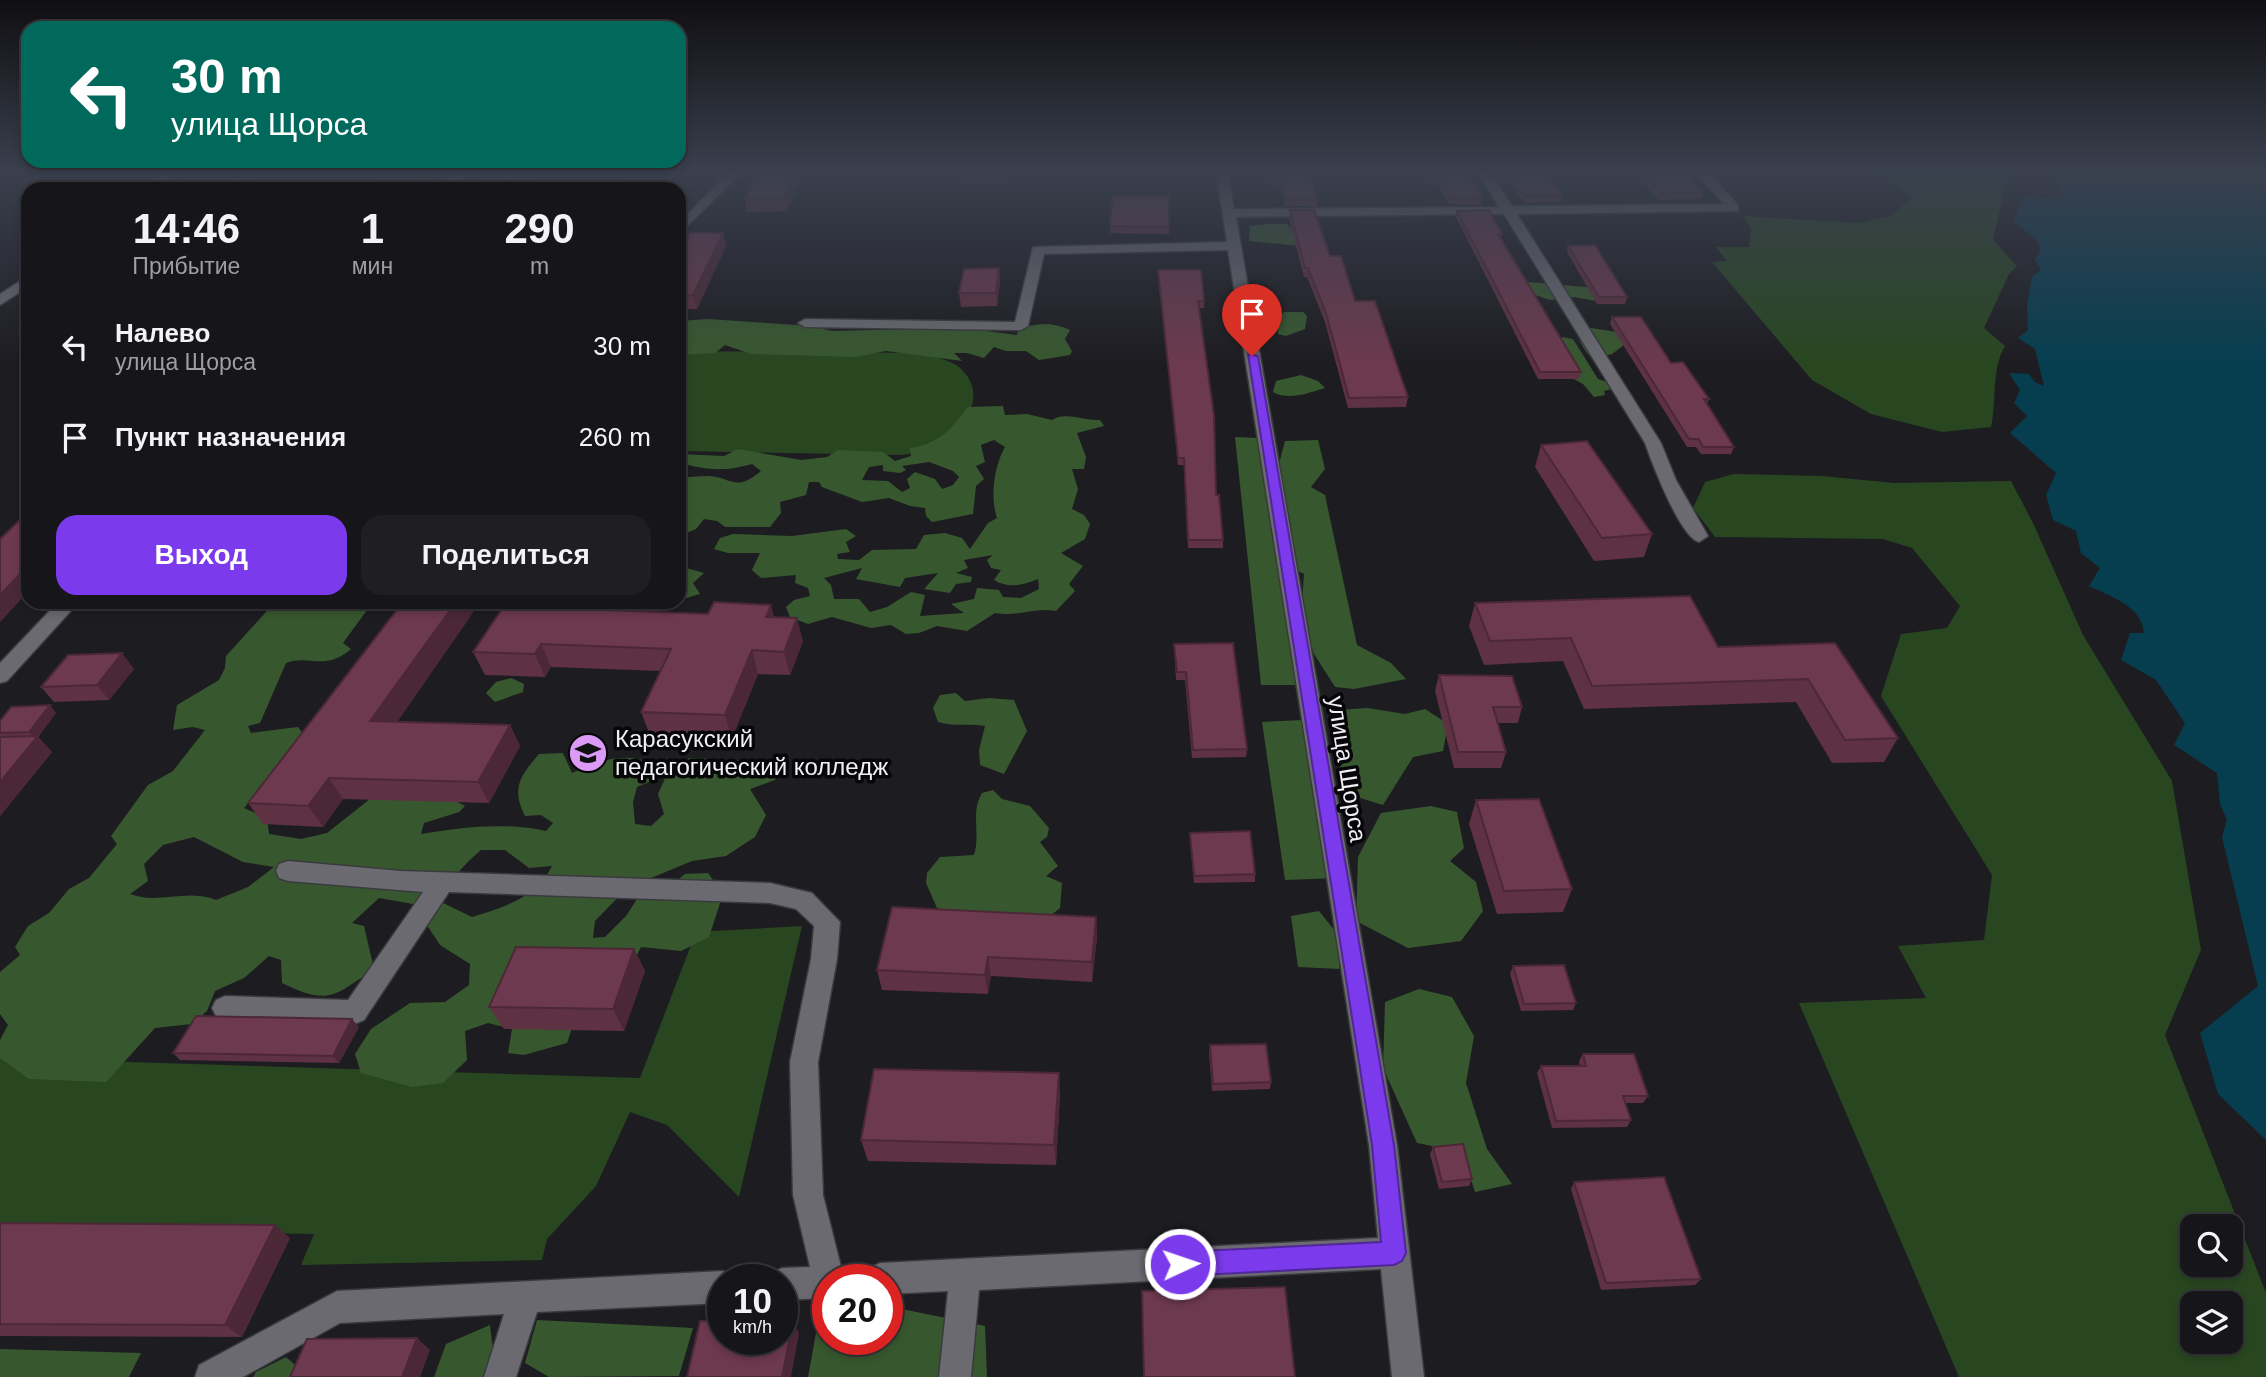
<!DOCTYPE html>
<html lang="ru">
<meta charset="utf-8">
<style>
body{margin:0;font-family:Arial,sans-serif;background:#1f1e22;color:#f1f3f6;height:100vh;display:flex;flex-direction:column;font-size:26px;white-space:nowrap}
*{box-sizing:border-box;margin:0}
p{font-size:23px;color:#9e9fa2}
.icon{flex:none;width:38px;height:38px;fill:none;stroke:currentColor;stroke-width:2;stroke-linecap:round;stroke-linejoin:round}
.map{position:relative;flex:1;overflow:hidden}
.sheet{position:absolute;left:21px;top:182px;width:665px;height:427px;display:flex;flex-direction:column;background:#161519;border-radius:21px;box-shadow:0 4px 10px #0003,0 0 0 2px #353438}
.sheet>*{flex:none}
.hud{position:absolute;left:21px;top:21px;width:665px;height:147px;border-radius:21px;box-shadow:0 4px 10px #0003,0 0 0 2px #353438;background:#00695c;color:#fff;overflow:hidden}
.controls{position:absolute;left:2180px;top:1214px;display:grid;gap:14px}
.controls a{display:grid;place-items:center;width:63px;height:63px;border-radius:14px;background:#161519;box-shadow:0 4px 10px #0003,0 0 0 2px #353438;font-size:35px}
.speed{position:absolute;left:707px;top:1264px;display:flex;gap:14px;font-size:35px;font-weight:700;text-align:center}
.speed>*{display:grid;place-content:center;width:91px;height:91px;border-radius:50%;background:#161519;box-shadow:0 4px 10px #0003,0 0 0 2px #353438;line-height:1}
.speed small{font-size:18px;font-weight:400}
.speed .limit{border:10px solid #d22;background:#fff;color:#111}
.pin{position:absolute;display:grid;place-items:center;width:60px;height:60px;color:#fff;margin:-72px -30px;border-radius:50% 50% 50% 0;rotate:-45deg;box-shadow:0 0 7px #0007}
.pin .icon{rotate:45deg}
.me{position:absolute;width:77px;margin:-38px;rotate:87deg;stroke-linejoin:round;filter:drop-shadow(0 0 5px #0008)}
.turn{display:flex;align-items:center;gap:24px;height:147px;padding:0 35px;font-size:32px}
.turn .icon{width:91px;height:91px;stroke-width:2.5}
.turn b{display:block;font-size:49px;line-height:60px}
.eta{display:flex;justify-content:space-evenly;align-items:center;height:119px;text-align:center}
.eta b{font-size:42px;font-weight:800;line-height:49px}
.button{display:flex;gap:14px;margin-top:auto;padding:14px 35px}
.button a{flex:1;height:80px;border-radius:21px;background:#7c3aed;color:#fff;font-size:28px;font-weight:800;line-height:80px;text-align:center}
.button a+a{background:#1f1e22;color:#f1f3f6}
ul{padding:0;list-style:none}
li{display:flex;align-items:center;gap:21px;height:91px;padding:0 35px}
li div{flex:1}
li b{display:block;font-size:26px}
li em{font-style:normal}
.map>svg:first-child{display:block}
</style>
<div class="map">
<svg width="2266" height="1377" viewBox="0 0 2266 1377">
<rect width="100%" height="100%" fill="#1d1c21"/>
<g fill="#284720" fill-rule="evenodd">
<path d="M1879 172H2008L1993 240 2017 266 2009 274 1984 328 2005 346C1991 370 1997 400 1991 427L1942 432 1871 414 1812 380 1712 262 1727 261 1716 247H1749L1751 229 1743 216 1857 223 1890 216 1913 197Z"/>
<path d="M679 351 924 353C934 357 950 360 959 367 993 397 960 435 928 450 920 453 909 454 901 455L679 451Z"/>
<path d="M1734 474 1822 476 1894 483 2011 481 2033 523 2083 635 2172 781 2201 950 2165 1035 2266 1293V1377H1959L1799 1003 1926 998 1898 946 1984 940 1992 875 1881 696 1901 634 1947 628 1960 606 1912 548 1883 539 1715 537 1693 508 1705 482ZM2193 1227H2231V1265H2193ZM2193 1304H2231V1342H2193Z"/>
<path d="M802 926 739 1197 667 1125 630 1112 596 1186 547 1239 542 1260 301 1265 314 1234 14 1229 0 1222V1058L640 1078 696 932Z"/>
</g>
<g fill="#37582e" fill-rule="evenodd">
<path d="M1268 224H1286L1302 237 1300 246 1249 241 1250 226Z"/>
<path d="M1528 282 1586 287 1593 290 1596 301 1574 297 1550 300 1520 290Z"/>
<path d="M1284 312H1303L1307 316 1305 329 1286 336 1278 334V319Z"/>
<path d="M708 319 811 326 832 331 963 328 1017 335 1018 331C1034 322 1052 322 1070 330L1065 339 1072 351 1070 355 1039 360 1026 351H1006L994 347 984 358 967 353H954L962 361 886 351 855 357 751 354 725 345 715 353 679 355V321Z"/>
<path d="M1572 325 1617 332 1628 342 1612 354 1593 359C1581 349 1580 338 1572 325Z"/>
<path d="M1563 337 1573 339 1598 379 1607 382 1612 389 1604 391 1605 395 1594 397 1583 384 1566 375 1558 340Z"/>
<path d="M1301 375 1318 381 1325 388C1308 393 1289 401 1273 392L1276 381Z"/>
<path d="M1003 406 1005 415 1027 414 1052 420C1065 411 1085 421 1100 420L1104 426 1077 433 1086 457 1084 469H1072L1078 489 1072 509 1084 515 1090 524 1085 539 1061 553 1083 566 1069 584 1075 591 1056 611C1034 607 1021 617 995 613L967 631 937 626 919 633 906 634 891 625 871 628 832 617 808 624 790 617 786 607 794 600 810 596 808 588 795 583 796 575 761 578 752 570 760 553H728L714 549 720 538 733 534 792 536 846 529 856 536 846 542 850 552 837 554 838 559 859 560 872 550 916 549 924 535 945 533 962 538 970 549 988 523 997 518C990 497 994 466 1005 447L994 440 981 445 985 462 976 466 984 479 976 486 973 514 932 522 926 516 925 508 910 506 889 498 862 502 822 487 819 482H809L806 495 780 502 781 513 770 527H725L717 521 704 519 696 529 679 536V478C689 477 698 476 708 476 732 477 735 493 761 471L752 464C723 472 709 470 679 463V454L724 456 738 449 801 460 827 457 838 450 883 452 895 461 911 456 910 448C937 445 952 429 968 407ZM929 462 953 471 959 477 953 485 942 489 935 479 915 472 907 479 910 488 902 492 888 481 862 480 869 467 883 465V471L900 473 906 470 902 466ZM993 555 987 560 991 568 1001 570 994 580C1009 589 1023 585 1038 579L1039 589 1021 598 1003 597 999 590 977 588 974 599 951 604 964 613 920 616 925 595 911 592 887 607 870 612 859 599H834L831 585 824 578 862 568 856 579 900 587 905 578 938 573 924 589 950 593 956 584 971 582 972 577 956 573 968 568 964 560Z"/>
<path d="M1235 437 1258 438 1266 484 1279 464 1285 441 1318 440 1325 469 1311 487 1325 495 1357 645 1391 663 1406 679 1354 689 1335 687 1314 654 1301 615 1304 574 1283 563 1299 685H1261Z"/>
<path d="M679 566 704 573 693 583 700 594 679 600Z"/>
<path d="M275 602H383L370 606 343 643 351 649C324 672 309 654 286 663L260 723 248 726 251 733 298 727 305 736 244 808 267 818 269 834 301 839 327 833 370 799 448 797 465 806 459 812 424 823 421 834C463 827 504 822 546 831L553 823 541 815 525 816C511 788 520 776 539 754L563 753 572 773C605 759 622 751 658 765L649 782 637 787 633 802 635 824 651 826 664 814 658 794 666 776 689 758 758 761 779 771 775 780 750 789 766 815 755 837 726 856 692 861 627 888 595 921 593 938 605 937 626 916 641 893 669 887 685 874 708 873 723 894 709 937 681 951 641 947 627 975 572 1028 567 1043 524 1055 508 1053 512 1029 488 1023 465 1031 467 1060 443 1083 412 1087 361 1073 355 1054 371 1029 410 1003 445 1002 469 985 470 964 440 945 413 904 379 898 352 923 364 926 374 969C334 996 329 1006 282 983L281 960 269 956 244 978 215 991 207 1011 192 1024 155 1028 106 1082 29 1079 0 1058V1040L8 1025 0 1014V972L20 955 15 947 28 926 49 913 69 889 89 878 117 844 111 836 148 785 173 771 205 730 193 727 173 730 177 705 219 680 225 668 226 656ZM194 837 243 862 274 867 248 887 216 900C186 888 158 905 130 894L148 881 144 864 163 845ZM481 850H505L529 868 552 866C536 898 504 907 472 917L443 903C445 883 466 863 481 850Z"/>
<path d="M511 678 524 684 523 692 495 702 486 693 496 682Z"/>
<path d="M956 693 965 701 989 698 1014 700 1027 731 1004 774 980 765 979 750 985 726C968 723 954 727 938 722L933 708 940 695Z"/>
<path d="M1367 708 1405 714 1425 709 1448 724 1443 751 1413 757 1383 805 1341 792 1339 710Z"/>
<path d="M1303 720 1339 878 1285 880 1262 722Z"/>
<path d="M993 790 1002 799 1030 806 1049 828 1047 837 1040 842 1058 866 1046 876 1062 883 1060 908 1045 920 957 917 937 908 926 883 927 873 940 857 974 855C981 833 970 813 982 793Z"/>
<path d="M1431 806 1457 812 1464 848 1450 861 1476 882 1483 911 1461 941 1408 948 1356 921 1358 857 1381 813Z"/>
<path d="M1319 911 1339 936V969L1298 967 1291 916Z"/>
<path d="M1419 989 1452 997 1474 1036 1466 1083 1487 1149 1512 1184 1475 1192 1462 1152 1417 1143 1383 1068 1385 1002Z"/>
<path d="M887 1306 985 1326 987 1377H808L816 1333 828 1328V1339H887Z"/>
<path d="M537 1320 693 1328 679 1376 549 1377 525 1363Z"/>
<path d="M490 1325 494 1359 487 1377H434L446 1344Z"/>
<path d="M0 1349 141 1353 129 1377H0Z"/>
<path d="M286 1357 301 1370 298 1377H253L256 1372Z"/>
</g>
<path fill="#063e50" d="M2059 172H2266V1140L2218 1094 2200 1033 2258 986 2222 837 2227 820 2220 804 2217 773 2174 745 2185 723 2156 680 2121 660 2130 633H2144C2142 606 2111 597 2089 586L2100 568 2081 553 2076 531 2053 520 2046 495 2056 473 2010 433 2027 416 2014 403 2020 390 2009 373 2029 374 2035 382 2044 386 2035 349 2018 338 2028 330 2027 305 2032 277 2041 270 2035 259 2040 251 2038 242 2014 221 2023 197 2064 199Z"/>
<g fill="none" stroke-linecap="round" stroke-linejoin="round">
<g stroke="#3a3a3e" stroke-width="3">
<g id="minor">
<path d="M164 172H178L157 189H143Z"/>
<path d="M454 172H467L453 189H440Z"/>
<path d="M729 172H742L679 234V223Z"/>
<path d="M1216 172H1228L1234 209 1499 207 1478 172H1490L1512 206 1724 204 1695 172H1708L1738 205V211L1517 214 1661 443 1676 480 1708 536 1699 542C1680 537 1652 463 1645 443L1504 214 1236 217 1397 1145 1424 1377H1392L1381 1269 979 1290 971 1377H939L948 1291 887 1294V1279H864L869 1268 880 1263 1378 1238 1369 1145 1228 250 1044 254 1028 326 1021 330 805 327 798 323 805 319 1015 322 1033 247 1227 242Z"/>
<path d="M28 276V287L0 305V294Z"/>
<path d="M58 602H79L7 681 0 683V663Z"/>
<path d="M288 861 401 871 770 883 812 893 840 922 837 959 818 1062 823 1195 844 1279H828V1298L782 1300V1279H768L771 1273 782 1268 810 1267 793 1195 790 1062 811 959 814 926 796 909 770 903 449 892 364 1020 355 1024 225 1020 216 1016 212 1008 216 1000 225 996 348 1000 423 892 288 881 279 878 276 871 279 864Z"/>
<path d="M723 1271 735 1279H723V1303L537 1312 516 1377H484L504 1314 340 1323 243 1377H195L199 1365 337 1291Z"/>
</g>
</g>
<use href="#minor" fill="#6b6a71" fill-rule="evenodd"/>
</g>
<g fill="#5e3143">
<path d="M961 172H1004L1003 182H962Z"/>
<path d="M1268 172H1307L1318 199 1317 206H1285L1280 187H1272Z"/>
<path d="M1424 172H1468L1482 198 1481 205 1448 204 1437 182H1429Z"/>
<path d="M1501 172H1545L1563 196 1561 202 1524 203Z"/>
<path d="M1634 172H1683L1703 192 1701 199 1659 200Z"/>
<path d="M798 184 787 211 747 212 745 199Z"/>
<path d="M1169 196V234L1110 233V226Z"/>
<path d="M1290 210 1330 256 1408 397 1406 407 1348 408 1325 322 1307 277H1304L1289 219Z"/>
<path d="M1457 211 1502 234 1501 239 1581 372 1579 379H1538L1456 217Z"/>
<path d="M723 233 726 246 697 309H679V254Z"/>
<path d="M1568 246 1627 297 1625 304H1597L1567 252Z"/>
<path d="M999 268 1000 282 997 306 961 307 959 293Z"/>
<path d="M1158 270 1204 301V308H1199L1216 495 1223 540V548H1188L1184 465H1178Z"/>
<path d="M1612 317 1671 363 1709 399 1707 404 1734 447 1731 454H1701L1696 447H1687L1610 324Z"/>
<path d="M1541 445 1652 534 1644 557 1594 561 1535 467Z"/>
<path d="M1475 603 1718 647 1835 643 1898 738 1884 762 1832 763 1796 702 1584 709 1563 661 1484 665 1469 626Z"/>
<path d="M474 611 397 722 510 725 520 746 489 803 343 799 323 827 263 824 248 803Z"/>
<path d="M708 614 774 617 803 641 790 675 758 674 732 738 650 735 641 712 660 671 551 667 545 677 485 675 473 652Z"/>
<path d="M1174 644 1247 749 1246 757 1192 758 1185 680H1176Z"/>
<path d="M134 669 109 700 54 702 41 687Z"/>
<path d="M1439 675 1522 707 1518 723H1497L1506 752 1501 768H1454L1435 691Z"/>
<path d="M56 713 38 737 52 752 0 816V721Z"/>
<path d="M1476 800 1572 889 1563 912 1497 914 1469 824Z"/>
<path d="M1190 833 1255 874V882L1194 883 1190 841Z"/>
<path d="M1096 917 1097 937 1092 982 991 976 988 994 882 990 877 970Z"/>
<path d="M634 949 645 971 624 1031 504 1029 489 1007Z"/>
<path d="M1513 966 1576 1003 1573 1010 1521 1011 1510 974Z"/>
<path d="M359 1027 339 1063 180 1060 173 1053Z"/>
<path d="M1210 1045 1271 1082 1270 1089 1212 1091 1209 1053Z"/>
<path d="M1583 1054 1648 1096 1643 1103H1625L1631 1120 1627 1127 1552 1128 1537 1073 1541 1066H1580L1579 1061Z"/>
<path d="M1060 1094 1056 1165 868 1161 861 1140Z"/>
<path d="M1433 1147 1472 1179 1469 1186 1439 1189 1430 1154Z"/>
<path d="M1574 1182 1701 1279 1695 1285 1601 1290 1571 1189Z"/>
<path d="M0 1223 290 1238 242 1337 0 1336Z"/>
</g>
<g fill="#4c2837">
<path d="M234 172H251L233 187 228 177Z"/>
<path d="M424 172H433L418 189H408Z"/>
<path d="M527 172H540L526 189H513Z"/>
<path d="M667 172H676L666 189H657Z"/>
<path d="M795 172 798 184 787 211 784 198Z"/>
<path d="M251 177 255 187 253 189H235Z"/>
<path d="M723 233 726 246 697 309 693 295Z"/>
<path d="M999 268 1000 282 997 306 996 293Z"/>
<path d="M28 566V592L0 622V595Z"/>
<path d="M456 602H470L474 611 383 742 370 721Z"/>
<path d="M771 605 777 628 766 617Z"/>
<path d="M797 618 803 641 790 675 784 652Z"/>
<path d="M541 644 551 667 545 677 535 654Z"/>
<path d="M752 650 758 674 732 738 725 715Z"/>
<path d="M122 653 134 669 109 700 97 685Z"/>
<path d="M50 705 56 713 38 737 52 752 0 816V782L35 739 29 732Z"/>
<path d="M510 725 520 746 489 803 478 782Z"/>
<path d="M329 778 343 799 323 827 308 806Z"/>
<path d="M1096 917 1097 937 1092 982V962Z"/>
<path d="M634 949 645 971 624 1031 613 1009Z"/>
<path d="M988 957 991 976 988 994 985 975Z"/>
<path d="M352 1019 359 1027 339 1063 333 1056Z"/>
<path d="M1059 1073 1060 1094 1056 1165 1054 1145Z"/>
<path d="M275 1225 290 1238 242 1337 225 1325Z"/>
<path d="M793 1321 799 1333 791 1377H782Z"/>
<path d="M417 1338 430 1350 420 1377H402Z"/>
</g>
<g fill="#6d394e" stroke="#4c2837" stroke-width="2">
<path d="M199 172H234L228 177H251L235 189H176Z"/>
<path d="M390 172H424L408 189H375Z"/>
<path d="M490 172H527L513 189H476Z"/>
<path d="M638 172H667L657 189H618L623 181 633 180Z"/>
<path d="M757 172H795L784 198 745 199Z"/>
<path d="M1270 172H1307L1318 199 1286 200 1281 180H1273Z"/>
<path d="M1428 172H1468L1482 198H1450L1438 176H1430Z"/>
<path d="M1507 172H1545L1563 196H1525Z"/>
<path d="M1641 172H1683L1703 192 1661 194Z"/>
<path d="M1113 196H1169V227L1110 226Z"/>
<path d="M1290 210H1314L1330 256H1341L1355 301H1375L1408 397 1349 398 1326 313 1308 268H1305Z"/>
<path d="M1489 210 1502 234H1498L1581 372H1540L1457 211Z"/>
<path d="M690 233H723L693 295 679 296V254Z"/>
<path d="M1595 245 1627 297H1599L1568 246Z"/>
<path d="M999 268 996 293H959L964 269Z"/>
<path d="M1158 270H1201L1204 301H1198L1214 415 1216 495H1219L1223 540H1188L1184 458H1178Z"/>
<path d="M1612 317H1641L1671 363 1683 362 1709 399H1704L1734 447H1703L1699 439H1689Z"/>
<path d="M1587 441 1652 534 1602 538 1541 445Z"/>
<path d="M28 512V566L0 595V539Z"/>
<path d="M1690 596 1718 647 1835 643 1898 738 1845 740 1808 679 1592 686 1571 638 1490 641 1475 603Z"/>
<path d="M403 602H456L370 721 510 725 478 782 329 778 308 806 248 803Z"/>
<path d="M714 602 771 605 766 617 797 618 784 652 752 650 725 715 641 712 671 649 541 644 535 654 473 652 504 606 708 614Z"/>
<path d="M1233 643 1247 749 1193 750 1186 672H1177L1174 644Z"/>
<path d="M122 653 97 685 41 687 68 655Z"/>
<path d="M1439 675 1512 676 1522 707H1493L1506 752H1458Z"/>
<path d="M50 705 29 732 0 733V721L11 707Z"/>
<path d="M38 736 0 782V737Z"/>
<path d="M1539 799 1572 889 1504 891 1476 800Z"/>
<path d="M1250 831 1255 874 1194 876 1190 833Z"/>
<path d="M892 907 1096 917 1092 962 988 957 985 975 877 970Z"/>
<path d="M516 947 634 949 613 1009 489 1007Z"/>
<path d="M1564 965 1576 1003 1524 1004 1513 966Z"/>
<path d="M196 1016 352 1019 333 1056 173 1053Z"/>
<path d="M1266 1044 1271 1082 1213 1084 1210 1045Z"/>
<path d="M1583 1054H1634L1648 1096H1623L1631 1120 1556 1121 1541 1066H1586Z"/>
<path d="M874 1069 1059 1073 1054 1145 861 1140Z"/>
<path d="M1463 1144 1472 1179 1442 1182 1433 1147Z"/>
<path d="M1664 1177 1701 1279 1606 1283 1574 1182Z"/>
<path d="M0 1223 275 1225 225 1325 0 1324Z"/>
<path d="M1285 1287 1295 1377H1144L1142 1291Z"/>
<path d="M700 1321H723V1339H782V1321H793L782 1377H687Z"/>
<path d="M417 1338 402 1377H290L307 1339Z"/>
</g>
<linearGradient id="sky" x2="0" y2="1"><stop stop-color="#100f12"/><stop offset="0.47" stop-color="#3a404e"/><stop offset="1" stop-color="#3a404e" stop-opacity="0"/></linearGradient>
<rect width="2266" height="365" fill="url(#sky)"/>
<path fill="#7c3aed" stroke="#51269a" stroke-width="2" d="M1248 354 1258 356 1394 1145 1406 1253 1402 1261 1394 1265 1180 1276 1171 1272 1168 1264 1171 1256 1180 1252 1381 1242 1372 1145Z"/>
<defs>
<g id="university-disc" transform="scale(2.0125)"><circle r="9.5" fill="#da9af6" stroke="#070709"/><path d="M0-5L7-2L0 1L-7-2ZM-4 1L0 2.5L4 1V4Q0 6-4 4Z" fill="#111"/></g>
</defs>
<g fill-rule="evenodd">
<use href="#university-disc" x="588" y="753"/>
</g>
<g text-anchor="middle" stroke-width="7" stroke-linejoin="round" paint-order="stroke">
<g font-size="24" fill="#f0eff3" stroke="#070709" text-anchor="start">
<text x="615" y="747">Карасукский<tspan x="615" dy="28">педагогический колледж</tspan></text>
</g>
<g font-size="24" fill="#f0eff3" stroke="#070709">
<text transform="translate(1347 769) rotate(81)" y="8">улица Щорса</text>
</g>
</g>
</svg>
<div class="controls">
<a><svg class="icon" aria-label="search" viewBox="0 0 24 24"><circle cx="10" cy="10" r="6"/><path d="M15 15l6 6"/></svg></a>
<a><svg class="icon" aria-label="layers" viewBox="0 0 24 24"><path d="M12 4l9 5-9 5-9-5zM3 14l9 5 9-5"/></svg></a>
</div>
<div class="speed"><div>10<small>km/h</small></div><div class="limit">20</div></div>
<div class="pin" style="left:1252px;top:356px;background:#d93025"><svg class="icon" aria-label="arrive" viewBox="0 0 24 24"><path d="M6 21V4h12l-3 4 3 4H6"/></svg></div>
<svg class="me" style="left:1180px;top:1264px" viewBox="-20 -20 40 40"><circle r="17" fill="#7c3aed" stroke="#fff" stroke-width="3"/><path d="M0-11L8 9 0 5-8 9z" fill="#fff"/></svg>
<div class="hud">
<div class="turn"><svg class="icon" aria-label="left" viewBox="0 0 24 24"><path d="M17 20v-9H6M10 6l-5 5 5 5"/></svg><div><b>30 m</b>улица Щорса</div></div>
</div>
<section class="sheet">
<div class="eta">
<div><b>14:46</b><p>Прибытие</p></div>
<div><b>1</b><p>мин</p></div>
<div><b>290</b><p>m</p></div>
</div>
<ul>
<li><svg class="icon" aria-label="left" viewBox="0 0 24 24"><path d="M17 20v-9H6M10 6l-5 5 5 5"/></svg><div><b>Налево</b><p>улица Щорса</p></div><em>30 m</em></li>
<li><svg class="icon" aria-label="arrive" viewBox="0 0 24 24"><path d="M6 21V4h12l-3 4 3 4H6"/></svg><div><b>Пункт назначения</b></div><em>260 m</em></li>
</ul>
<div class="button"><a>Выход</a><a>Поделиться</a></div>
</section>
</div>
